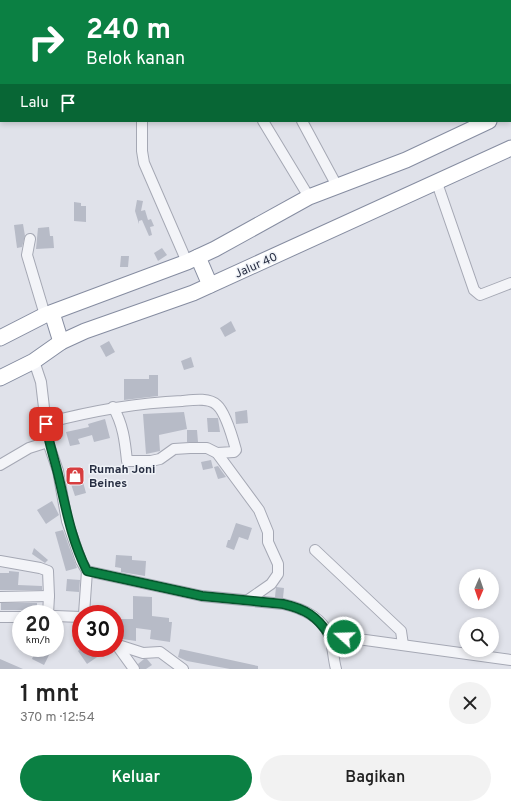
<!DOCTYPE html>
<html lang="id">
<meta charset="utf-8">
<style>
body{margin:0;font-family:Overpass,sans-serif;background:#f2f2f2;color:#222;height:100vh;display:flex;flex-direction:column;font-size:15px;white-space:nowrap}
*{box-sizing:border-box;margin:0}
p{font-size:13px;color:#767676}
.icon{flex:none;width:22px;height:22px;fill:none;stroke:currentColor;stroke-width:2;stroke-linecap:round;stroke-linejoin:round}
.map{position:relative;height:669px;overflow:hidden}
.side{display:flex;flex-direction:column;background:#fff;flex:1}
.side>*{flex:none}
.banner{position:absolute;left:0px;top:0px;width:511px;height:122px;box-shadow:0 2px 6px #0003;background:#0b8043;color:#fff;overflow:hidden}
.needle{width:26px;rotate:182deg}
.buttons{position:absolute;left:459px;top:569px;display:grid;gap:8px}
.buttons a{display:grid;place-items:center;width:40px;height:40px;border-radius:50%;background:#fff;box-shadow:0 2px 6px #0003;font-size:20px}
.speed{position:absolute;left:12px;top:605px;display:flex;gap:8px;font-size:20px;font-weight:700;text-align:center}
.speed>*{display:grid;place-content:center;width:52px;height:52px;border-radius:50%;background:#fff;box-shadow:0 2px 6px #0003;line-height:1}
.speed small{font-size:10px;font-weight:400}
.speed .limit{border:6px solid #d22;background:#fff;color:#111}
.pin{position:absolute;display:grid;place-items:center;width:34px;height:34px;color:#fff;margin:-17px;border-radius:8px;box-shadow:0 2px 6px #0006}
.me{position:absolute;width:44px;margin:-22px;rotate:290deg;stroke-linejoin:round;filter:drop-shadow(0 0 3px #0008)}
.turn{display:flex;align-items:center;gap:14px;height:84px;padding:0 20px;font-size:18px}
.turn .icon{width:52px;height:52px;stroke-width:2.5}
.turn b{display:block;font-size:28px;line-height:34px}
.then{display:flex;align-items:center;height:38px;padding:0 20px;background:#0003;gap:8px;font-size:15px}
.round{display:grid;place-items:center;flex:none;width:42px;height:42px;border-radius:21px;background:#f2f2f2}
.overview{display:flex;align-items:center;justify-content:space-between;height:68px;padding:0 20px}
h1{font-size:24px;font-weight:600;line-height:30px}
.action{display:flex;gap:8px;margin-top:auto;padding:8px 20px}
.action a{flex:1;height:46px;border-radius:24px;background:#0b8043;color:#fff;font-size:16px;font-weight:600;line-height:46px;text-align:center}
.action a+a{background:#f2f2f2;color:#222}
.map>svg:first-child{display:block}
</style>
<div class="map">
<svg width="511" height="669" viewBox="0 0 511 669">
<rect width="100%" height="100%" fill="#e0e2ea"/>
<g fill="#b7bbc7">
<path d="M137 200 143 201 141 211 145 210 148 220 151 219 154 226 150 227 152 235 149 236 142 220 139 221V224L135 211Z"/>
<path d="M74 202 81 203V206H86V222L74 221Z"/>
<path d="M23 224 25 236 22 247 17 248 14 225Z"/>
<path d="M49 227 50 236H53L54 248 36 249 38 228Z"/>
<path d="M162 248 167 255 158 261 154 253Z"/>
<path d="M121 256H129L128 267H120Z"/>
<path d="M231 321 236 331 225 337 220 328Z"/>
<path d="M109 341 115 352 106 357 100 346Z"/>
<path d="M191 357 194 367 184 370 181 361Z"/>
<path d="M149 375H158V396L124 400V379H149Z"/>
<path d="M247 410 248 423 236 424 235 412Z"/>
<path d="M184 412 187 429 159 435 160 451 146 454 143 414Z"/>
<path d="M207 418H218L220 432H208Z"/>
<path d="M105 419 110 438 94 442 92 435 78 439 80 444 70 446 66 432 89 427 88 424Z"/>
<path d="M187 430H197L198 442H187Z"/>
<path d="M211 460 213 468 203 470 201 462Z"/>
<path d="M218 466 226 477 218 479 214 467Z"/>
<path d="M78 481 79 484 83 482 86 493 75 496 71 484Z"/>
<path d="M52 501 59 515 46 524 37 510Z"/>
<path d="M236 523 252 528 248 540 239 537 234 550 226 547 228 540H230Z"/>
<path d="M63 530 77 568 66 571 55 532Z"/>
<path d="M34 548 48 560 45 563 32 554Z"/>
<path d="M116 555 132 556V560L146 561 145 576 121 572V568L115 567Z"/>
<path d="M9 571 19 572 18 585 42 586V590H0V573H9Z"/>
<path d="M67 579 80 580 79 592 66 591Z"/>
<path d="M276 587 284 588 283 598 275 597Z"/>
<path d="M133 596 152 597V616L169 618V622H172L170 642 150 639 151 630 136 628V641L115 638V619H133Z"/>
<path d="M1 603H37V607H42V614H27L21 610H1Z"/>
<path d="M42 648 51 651 44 665 32 659 36 649 40 651Z"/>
<path d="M81 648H99L103 653 87 664 78 651Z"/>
<path d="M180 649 258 666V669H230L187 661 178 657Z"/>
<path d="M0 659 23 669H0Z"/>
<path d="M144 659H147L152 665 146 669H140L138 664Z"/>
</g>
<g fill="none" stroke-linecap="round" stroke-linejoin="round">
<g stroke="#a5a8b4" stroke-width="12">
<g id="minor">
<path d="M83 0 84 1"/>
<path d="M127 0V1"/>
<path d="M323 0V1"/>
<path d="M493 0V1"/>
<path d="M510 1H511"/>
<path d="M510 55 511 58"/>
<path d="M142 121V151L144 163 187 262"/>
<path d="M263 121 309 197"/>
<path d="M302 121 337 186"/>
<path d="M437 183 474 290 480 295 511 283"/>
<path d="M30 239 27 255 45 315"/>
<path d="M34 361 41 382 48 442 58 471 67 521 81 561 87 571 202 596 283 604C301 608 321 616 329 635 333 645 333 658 336 669"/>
<path d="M113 407C123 424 125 441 127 461H151L160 459 174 449 190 448H207L217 453 259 510 268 532V542L278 564V574L271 584 248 600"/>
<path d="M46 423C91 411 135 403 182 401 192 400 209 397 217 405 225 412 233 439 236 450L234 452 217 453"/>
<path d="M0 465 29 448 48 442"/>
<path d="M315 550 401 631 403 645"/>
<path d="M0 561 40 568 48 571 49 596 48 614"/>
<path d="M0 597 49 596"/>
<path d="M84 614 87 571"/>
<path d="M55 616 81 617"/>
<path d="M0 617H21"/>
<path d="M329 635 511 660"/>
<path d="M115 644 143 653 160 652 183 669"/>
<path d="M116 644 134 669"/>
</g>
</g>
<g stroke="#868da1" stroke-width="17">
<g id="highway">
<path d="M510 111H511"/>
<path d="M198 257 210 285"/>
<path d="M52 313 61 342"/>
<path d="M0 338 45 315 187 262 215 249 309 197 406 160 489 121"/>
<path d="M0 378 34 361 61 342 85 331 193 293 511 148"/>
</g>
</g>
<use href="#minor" stroke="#f3f4f8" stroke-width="10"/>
<use href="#highway" stroke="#fff" stroke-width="15"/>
</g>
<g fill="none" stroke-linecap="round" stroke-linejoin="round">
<g stroke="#07532c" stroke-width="10">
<path id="route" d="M46 424C48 441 54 457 58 474 66 508 71 539 87 571L202 596 283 604C305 609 317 616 329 635L344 637"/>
</g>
<use href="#route" stroke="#0b8043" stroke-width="7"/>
</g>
<defs>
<g id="shop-square" transform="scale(1)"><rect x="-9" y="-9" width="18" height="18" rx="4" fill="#d73d3f" stroke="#eff2f7"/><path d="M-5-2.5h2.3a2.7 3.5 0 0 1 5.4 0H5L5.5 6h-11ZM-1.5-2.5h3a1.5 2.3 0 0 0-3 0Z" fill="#fff"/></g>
</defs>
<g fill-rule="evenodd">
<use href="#shop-square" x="75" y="476"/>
</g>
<g text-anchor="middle" stroke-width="3" stroke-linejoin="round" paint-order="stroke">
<g font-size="12" fill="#272e42" stroke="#eff2f7">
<text transform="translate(256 265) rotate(-24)" y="4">Jalur 40</text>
</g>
<g font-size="12" font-weight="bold" fill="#272e42" stroke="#eff2f7" text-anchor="start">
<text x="89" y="473">Rumah Joni<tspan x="89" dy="14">Beines</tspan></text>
</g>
</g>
</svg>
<div class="buttons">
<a><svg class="needle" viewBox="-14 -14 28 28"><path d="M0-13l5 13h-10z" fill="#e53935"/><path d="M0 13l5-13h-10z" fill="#767676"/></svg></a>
<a><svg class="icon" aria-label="search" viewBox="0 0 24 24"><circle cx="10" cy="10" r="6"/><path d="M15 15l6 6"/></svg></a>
</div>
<div class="speed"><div>20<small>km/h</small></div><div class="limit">30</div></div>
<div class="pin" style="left:46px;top:424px;background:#d93025"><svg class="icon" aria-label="arrive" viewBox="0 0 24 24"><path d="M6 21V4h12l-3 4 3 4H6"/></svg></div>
<svg class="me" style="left:344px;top:637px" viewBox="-20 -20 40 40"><circle r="17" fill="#0b8043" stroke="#fff" stroke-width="3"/><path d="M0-11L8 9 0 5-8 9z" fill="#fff"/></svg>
<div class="banner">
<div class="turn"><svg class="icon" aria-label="right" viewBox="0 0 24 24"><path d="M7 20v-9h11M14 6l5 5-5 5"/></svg><div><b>240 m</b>Belok kanan</div></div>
<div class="then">Lalu<svg class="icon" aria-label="arrive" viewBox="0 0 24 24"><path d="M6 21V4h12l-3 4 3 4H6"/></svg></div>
</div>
</div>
<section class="side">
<div class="overview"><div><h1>1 mnt</h1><p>370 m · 12:54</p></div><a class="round"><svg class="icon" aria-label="close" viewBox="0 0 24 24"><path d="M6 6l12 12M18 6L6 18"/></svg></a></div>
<div class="action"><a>Keluar</a><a>Bagikan</a></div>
</section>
